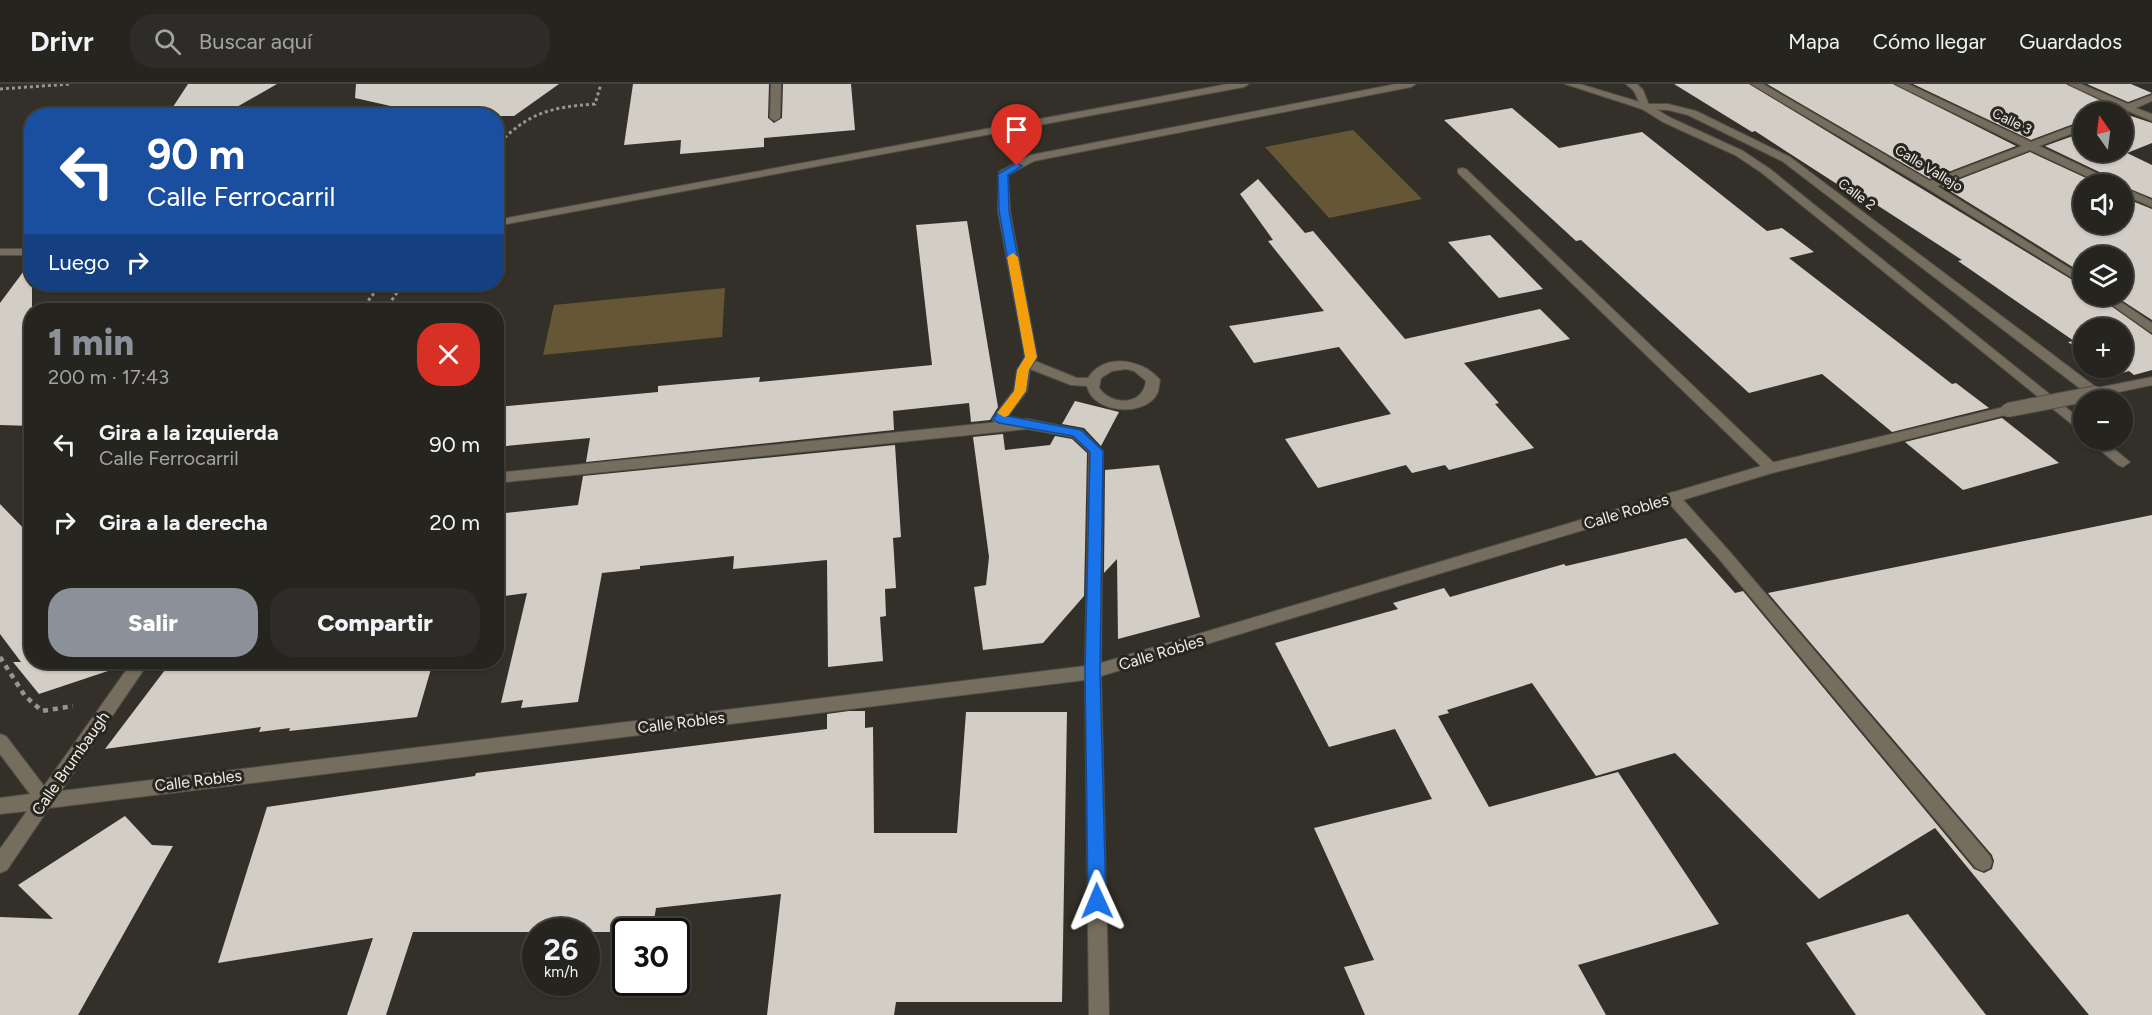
<!DOCTYPE html>
<html lang="es">
<meta charset="utf-8">
<style>
body{margin:0;font-family:Figtree,sans-serif;background:#2e2c28;color:#f1f3f6;height:100vh;display:flex;flex-direction:column;font-size:22px;white-space:nowrap}
*{box-sizing:border-box;margin:0}
p{font-size:20px;color:#a4a4a4}
.icon{flex:none;width:33px;height:33px;fill:none;stroke:currentColor;stroke-width:2;stroke-linecap:round;stroke-linejoin:round}
.map{position:relative;flex:1;overflow:hidden}
.sheet{position:absolute;left:24px;top:219px;width:480px;height:366px;display:flex;flex-direction:column;background:#26241f;border-radius:24px;box-shadow:0 2px 4px #0004,0 0 0 2px #42413d}
.sheet>*{flex:none}
.banner{position:absolute;left:24px;top:24px;width:480px;height:183px;border-radius:24px;box-shadow:0 2px 4px #0004,0 0 0 2px #42413d;background:#1a4fa0;color:#fff;overflow:hidden}
.needle{width:39px;rotate:346deg}
.buttons{position:absolute;left:2073px;top:18px;display:grid;gap:12px}
.buttons a{display:grid;place-items:center;width:60px;height:60px;border-radius:50%;background:#26241f;box-shadow:0 2px 4px #0004,0 0 0 2px #42413d;font-size:30px}
.speed{position:absolute;left:522px;top:834px;display:flex;gap:12px;font-size:30px;font-weight:700;text-align:center}
.speed>*{display:grid;place-content:center;width:78px;height:78px;border-radius:50%;background:#26241f;box-shadow:0 2px 4px #0004,0 0 0 2px #42413d;line-height:1}
.speed small{font-size:15px;font-weight:400}
.speed .limit{border:3px solid #111;border-radius:9px;background:#fff;color:#111}
.pin{position:absolute;display:grid;place-items:center;width:51px;height:51px;color:#fff;margin:-62px -26px;border-radius:50% 50% 50% 0;rotate:-45deg;box-shadow:0 0 6px #0007}
.pin .icon{rotate:45deg}
.me{position:absolute;width:66px;margin:-33px;rotate:359deg;stroke-linejoin:round;filter:drop-shadow(0 0 4px #0008)}
.turn{display:flex;align-items:center;gap:21px;height:126px;padding:0 24px;font-size:27px}
.turn .icon{width:78px;height:78px;stroke-width:2.5}
.turn b{display:block;font-size:42px;line-height:51px}
.then{display:flex;align-items:center;height:57px;padding:0 24px;background:#0003;gap:12px;font-size:22px}
.round{display:grid;place-items:center;flex:none;width:63px;height:63px;border-radius:24px;background:#2e2c28}
.overview{display:flex;align-items:center;justify-content:space-between;height:102px;padding:0 24px}
h1{font-size:36px;font-weight:800;line-height:45px;color:#8c9099}
.cta{display:flex;gap:12px;margin-top:auto;padding:12px 24px}
.cta a{flex:1;height:69px;border-radius:24px;background:#8c9099;color:#fff;font-size:24px;font-weight:800;line-height:69px;text-align:center}
.cta a+a{background:#2e2c28;color:#f1f3f6}
ul{padding:0;list-style:none}
li{display:flex;align-items:center;gap:18px;height:78px;padding:0 24px}
li div{flex:1}
li b{display:block;font-size:22px}
li em{font-style:normal}
header{display:flex;align-items:center;gap:36px;box-sizing:border-box;height:84px;padding:0 30px;background:#26241f;border-bottom:2px solid #42413d}
header strong{font-size:28px}
nav{display:flex;gap:33px;margin-inline-start:auto;font-size:21px}
.search{width:420px;height:54px;background:#2e2c28;display:flex;align-items:center;gap:15px;box-sizing:border-box;padding:0 21px;border-radius:24px;color:#a4a4a4;font-size:22px}
.map>svg:first-child{display:block}
</style>
<header>
<strong>Drivr</strong>
<div class="search"><svg class="icon" aria-label="search" viewBox="0 0 24 24"><circle cx="10" cy="10" r="6"/><path d="M15 15l6 6"/></svg>Buscar aquí</div>
<nav><a>Mapa</a><a>Cómo llegar</a><a>Guardados</a></nav>
</header>
<div class="map">
<svg width="2152" height="931" viewBox="0 0 2152 931">
<rect width="100%" height="100%" fill="#333029"/>
<g fill="#655636">
<path d="M1353 46 1422 115 1329 134 1265 63Z"/>
<path d="M725 204 722 253 543 271 554 221Z"/>
</g>
<g fill="#d2cdc5">
<path d="M188 0H277L221 32H167Z"/>
<path d="M356 0H559L514 32H435L355 14Z"/>
<path d="M633 0H769L768 34 774 39 782 34 783 0H851L855 46 764 54V63L680 70 681 56 624 61Z"/>
<path d="M1674 0H1749L2084 203V212H2097L2152 251V286L2134 291 2129 287 2115 291 2105 284H2122V244H2084V269L2068 258 2074 257 1958 177 1962 176 1846 101 1840 102 1755 47 1752 48Z"/>
<path d="M1767 0H1893L2016 62 1930 95Z"/>
<path d="M1913 0H2066L2118 25V28H2084V36L2031 56Z"/>
<path d="M2087 0H2131L2152 9 2128 18Z"/>
<path d="M1512 24 1559 64 1642 48 1767 147 1782 144 1814 168 1789 174 1952 300 1956 299 1989 324 1892 348 1822 290 1749 309 1581 156 1576 157 1444 36Z"/>
<path d="M2122 29 2152 39V59L2127 69 2152 81V114L2118 100 2116 96 2045 62 2084 48V68H2122Z"/>
<path d="M2030 68 2099 100H2084V140H2122V113L2152 125V236L2115 212H2122V172H2084V190L1942 102Z"/>
<path d="M1258 95 1305 149 1313 147 1405 255 1540 225 1570 255 1464 279 1499 319 1495 320 1534 364 1449 386 1445 381 1412 389 1406 381 1318 404 1285 355 1391 330 1339 263 1254 279 1229 242 1324 227 1268 157 1273 156 1240 110Z"/>
<path d="M967 137 998 323 990 336 971 338 969 319 893 327 894 346 586 378 590 354 496 363V323L658 308V302L760 293 759 298 932 281 916 141Z"/>
<path d="M1490 151 1543 205 1499 214 1448 158Z"/>
<path d="M32 176V342L0 341V219Z"/>
<path d="M1075 317 1119 328 1101 362 1084 344 1062 340Z"/>
<path d="M2002 334 2059 379 1963 406 1905 358Z"/>
<path d="M1003 350 1005 366 1050 361 1055 352 1072 355 1087 369 1084 512 1043 559 983 566 974 503 986 501 989 473 973 353Z"/>
<path d="M895 361 901 453 893 454 896 504 885 505 886 532 880 533 883 577 828 583 827 476 733 485 734 472 640 482V485L602 489 578 618 521 624 523 616 501 619 527 509 496 513V464L506 429 578 421 583 392Z"/>
<path d="M1159 381 1200 533 1118 555 1117 475 1104 489 1105 386Z"/>
<path d="M0 420 32 453V578H119L120 583 39 610 13 578H21L0 550Z"/>
<path d="M2152 431V931H2089L1935 744 1819 815 1675 669 1596 692 1532 599 1447 626 1449 629 1438 632 1489 723 1618 688 1719 840 1578 881 1606 931H1365L1344 883 1374 876 1314 744 1432 715 1395 645 1329 663 1275 559 1398 525 1393 519 1444 504 1450 513 1564 480 1566 482 1686 454 1735 509 1743 507 1974 785 1984 789 1992 785 1994 777 1992 771 1768 509Z"/>
<path d="M171 578H433L417 633 289 647 290 644 259 648 261 643 105 665Z"/>
<path d="M849 627H865V644L873 643 874 749H957L966 628H1067L1062 918H896L894 931H767L781 810 656 824 652 848H413L386 931H347L373 854 218 879 267 723 475 692 476 689 827 645V630Z"/>
<path d="M125 732 152 761 173 762 78 931H0V833L53 835 18 801Z"/>
<path d="M1908 830 1986 931H1856L1806 859Z"/>
</g>
<g fill="none" stroke-linecap="round" stroke-linejoin="round">
<g stroke="#514e48" stroke-width="2">
<g id="service">
<path d="M771 0H781L780 34 775 37 770 34Z"/>
<path d="M1396 0H1416L1411 3 1034 77 1008 91 1010 127 1037 273 1035 277 1077 294H1088C1104 268 1143 275 1160 296 1159 300 1159 306 1157 310 1144 334 1092 329 1087 302L1071 301 1030 285 1027 307 1008 332 1032 337 1034 340 1032 343 1027 345 994 338 992 335 1014 306 1017 286 1025 273 998 127 999 88 1031 71ZM1126 285 1134 287 1146 297C1143 322 1112 322 1099 304L1101 294 1112 287Z"/>
<path d="M1626 0H1637L1643 6 1649 21 1671 34 1743 67 1770 85 2084 338V350L1762 89 1735 71 1663 38 1642 25 1634 7Z"/>
<path d="M1462 84 1466 85 1776 381 1778 384 1776 387H1766L1458 89V85Z"/>
<path d="M2088 356H2103L2130 378 2123 383 2118 381Z"/>
<path d="M1672 408 1677 409 1730 468 1990 772 1992 778 1990 784 1983 787 1976 784 1720 476 1667 417 1665 413Z"/>
</g>
</g>
<g stroke="#514e48" stroke-width="2">
<g id="minor">
<path d="M1565 0H1580L1646 20H1668L1696 27 1790 73 2097 304 2152 293V301L2095 313 2090 312 1782 77 1688 31 1668 26 1642 25Z"/>
<path d="M1751 0H1763L1930 97 2022 62 1895 0H1908L2031 58 2084 38V45L2039 62 2115 98 2116 100H2103L2030 66 1937 102 2084 193V201L1925 103Z"/>
<path d="M2068 0H2081L2128 20 2152 11V17L2136 24 2152 30V37L2128 27H2120V24Z"/>
<path d="M2122 103 2152 116V123L2122 110Z"/>
<path d="M2099 212H2112L2152 239V249Z"/>
<path d="M2008 322 2015 326 2013 329 1772 389 1101 592 1109 931H1089L1085 596 49 724 7 786 0 789V765L27 727 0 730V714L30 710 0 670V650L6 652 44 702 132 578H149L61 707 1085 582 1089 368 1073 353 1027 345 496 399V389L1027 335 1082 346 1103 367 1101 579 1771 379Z"/>
</g>
</g>
<g stroke="#514e48" stroke-width="2">
<g id="tertiary">
<path d="M1228 0H1249L1244 3 496 142V136Z"/>
<rect x="0" y="165" width="32" height="6"/>
</g>
</g>
<g stroke="#97958f" stroke-width="3" stroke-dasharray="3 3" stroke-linecap="butt">
<path d="M0 5 71 0"/>
<path d="M496 62C528 29 550 23 595 20L601 0"/>
<path d="M361 226 381 200"/>
<path d="M385 226 403 200"/>
</g>
<path stroke="#97958f" stroke-width="4.5" stroke-dasharray="5 5" stroke-linecap="butt" d="M0 573 25 612 42 627 73 622"/>
<use href="#service" fill="#756d5d" fill-rule="evenodd"/>
<use href="#minor" fill="#756d5d" fill-rule="evenodd"/>
<use href="#tertiary" fill="#756d5d" fill-rule="evenodd"/>
<g stroke="#514e48" stroke-width="16" stroke-linecap="butt">
<path id="minor-bridge" d="M2008 326 2095 309"/>
</g>
<use href="#minor-bridge" stroke="#756d5d" stroke-width="14"/>
</g>
<path fill="#1a73e8" stroke="#114b97" stroke-width="1.5" d="M1017 79 1022 82 1008 91 1009 127 1037 273 1029 286 1026 307 1007 332 1081 346 1103 367 1100 588 1106 817 1103 823 1097 825 1091 823 1088 817 1085 588 1090 368 1073 352 999 339 993 335 1014 307 1017 286 1025 273 999 127 998 90Z"/>
<path fill="#f59e0b" d="M1013 169 1018 173 1037 273 1029 286 1026 307 1008 332 1004 333 997 329 1014 307 1017 286 1025 273 1007 173Z"/>
<g text-anchor="middle" stroke-width="6" stroke-linejoin="round" paint-order="stroke">
<g font-size="14" fill="#efede9" stroke="#29261f">
<text transform="translate(2012 37) rotate(26)" y="5">Calle 3</text>
<text transform="translate(1929 84) rotate(31)" y="5">Calle Vallejo</text>
<text transform="translate(1857 110) rotate(37)" y="5">Calle 2</text>
</g>
<g font-size="16" fill="#efede9" stroke="#29261f">
<text transform="translate(1626 427) rotate(-17)" y="6">Calle Robles</text>
<text transform="translate(1161 568) rotate(-17)" y="6">Calle Robles</text>
<text transform="translate(681 638) rotate(-7)" y="6">Calle Robles</text>
<text transform="translate(70 679) rotate(-55)" y="6">Calle Brumbaugh</text>
<text transform="translate(198 696) rotate(-7)" y="6">Calle Robles</text>
</g>
</g>
</svg>
<div class="buttons">
<a><svg class="needle" viewBox="-14 -14 28 28"><path d="M0-13l5 13h-10z" fill="#e53935"/><path d="M0 13l5-13h-10z" fill="#a4a4a4"/></svg></a>
<a><svg class="icon" aria-label="sound" viewBox="0 0 24 24"><path d="M4 9h4l5-4v14l-5-4H4zM17 9q2 3 0 6"/></svg></a>
<a><svg class="icon" aria-label="layers" viewBox="0 0 24 24"><path d="M12 4l9 5-9 5-9-5zM3 14l9 5 9-5"/></svg></a>
<a>+</a>
<a>−</a>
</div>
<div class="speed"><div>26<small>km/h</small></div><div class="limit">30</div></div>
<div class="pin" style="left:1017px;top:82px;background:#d93025"><svg class="icon" aria-label="arrive" viewBox="0 0 24 24"><path d="M6 21V4h12l-3 4 3 4H6"/></svg></div>
<svg class="me" style="left:1097px;top:817px" viewBox="-20 -20 40 40"><path d="M0-17L14 15 0 8-14 15z" fill="#1a73e8" stroke="#fff" stroke-width="4"/></svg>
<div class="banner">
<div class="turn"><svg class="icon" aria-label="left" viewBox="0 0 24 24"><path d="M17 20v-9H6M10 6l-5 5 5 5"/></svg><div><b>90 m</b>Calle Ferrocarril</div></div>
<div class="then">Luego<svg class="icon" aria-label="right" viewBox="0 0 24 24"><path d="M7 20v-9h11M14 6l5 5-5 5"/></svg></div>
</div>
<section class="sheet">
<div class="overview"><div><h1>1 min</h1><p>200 m · 17:43</p></div><a class="round" style="background:#d93025;color:#fff"><svg class="icon" aria-label="close" viewBox="0 0 24 24"><path d="M6 6l12 12M18 6L6 18"/></svg></a></div>
<ul>
<li><svg class="icon" aria-label="left" viewBox="0 0 24 24"><path d="M17 20v-9H6M10 6l-5 5 5 5"/></svg><div><b>Gira a la izquierda</b><p>Calle Ferrocarril</p></div><em>90 m</em></li>
<li><svg class="icon" aria-label="right" viewBox="0 0 24 24"><path d="M7 20v-9h11M14 6l5 5-5 5"/></svg><div><b>Gira a la derecha</b></div><em>20 m</em></li>
</ul>
<div class="cta"><a>Salir</a><a>Compartir</a></div>
</section>
</div>
